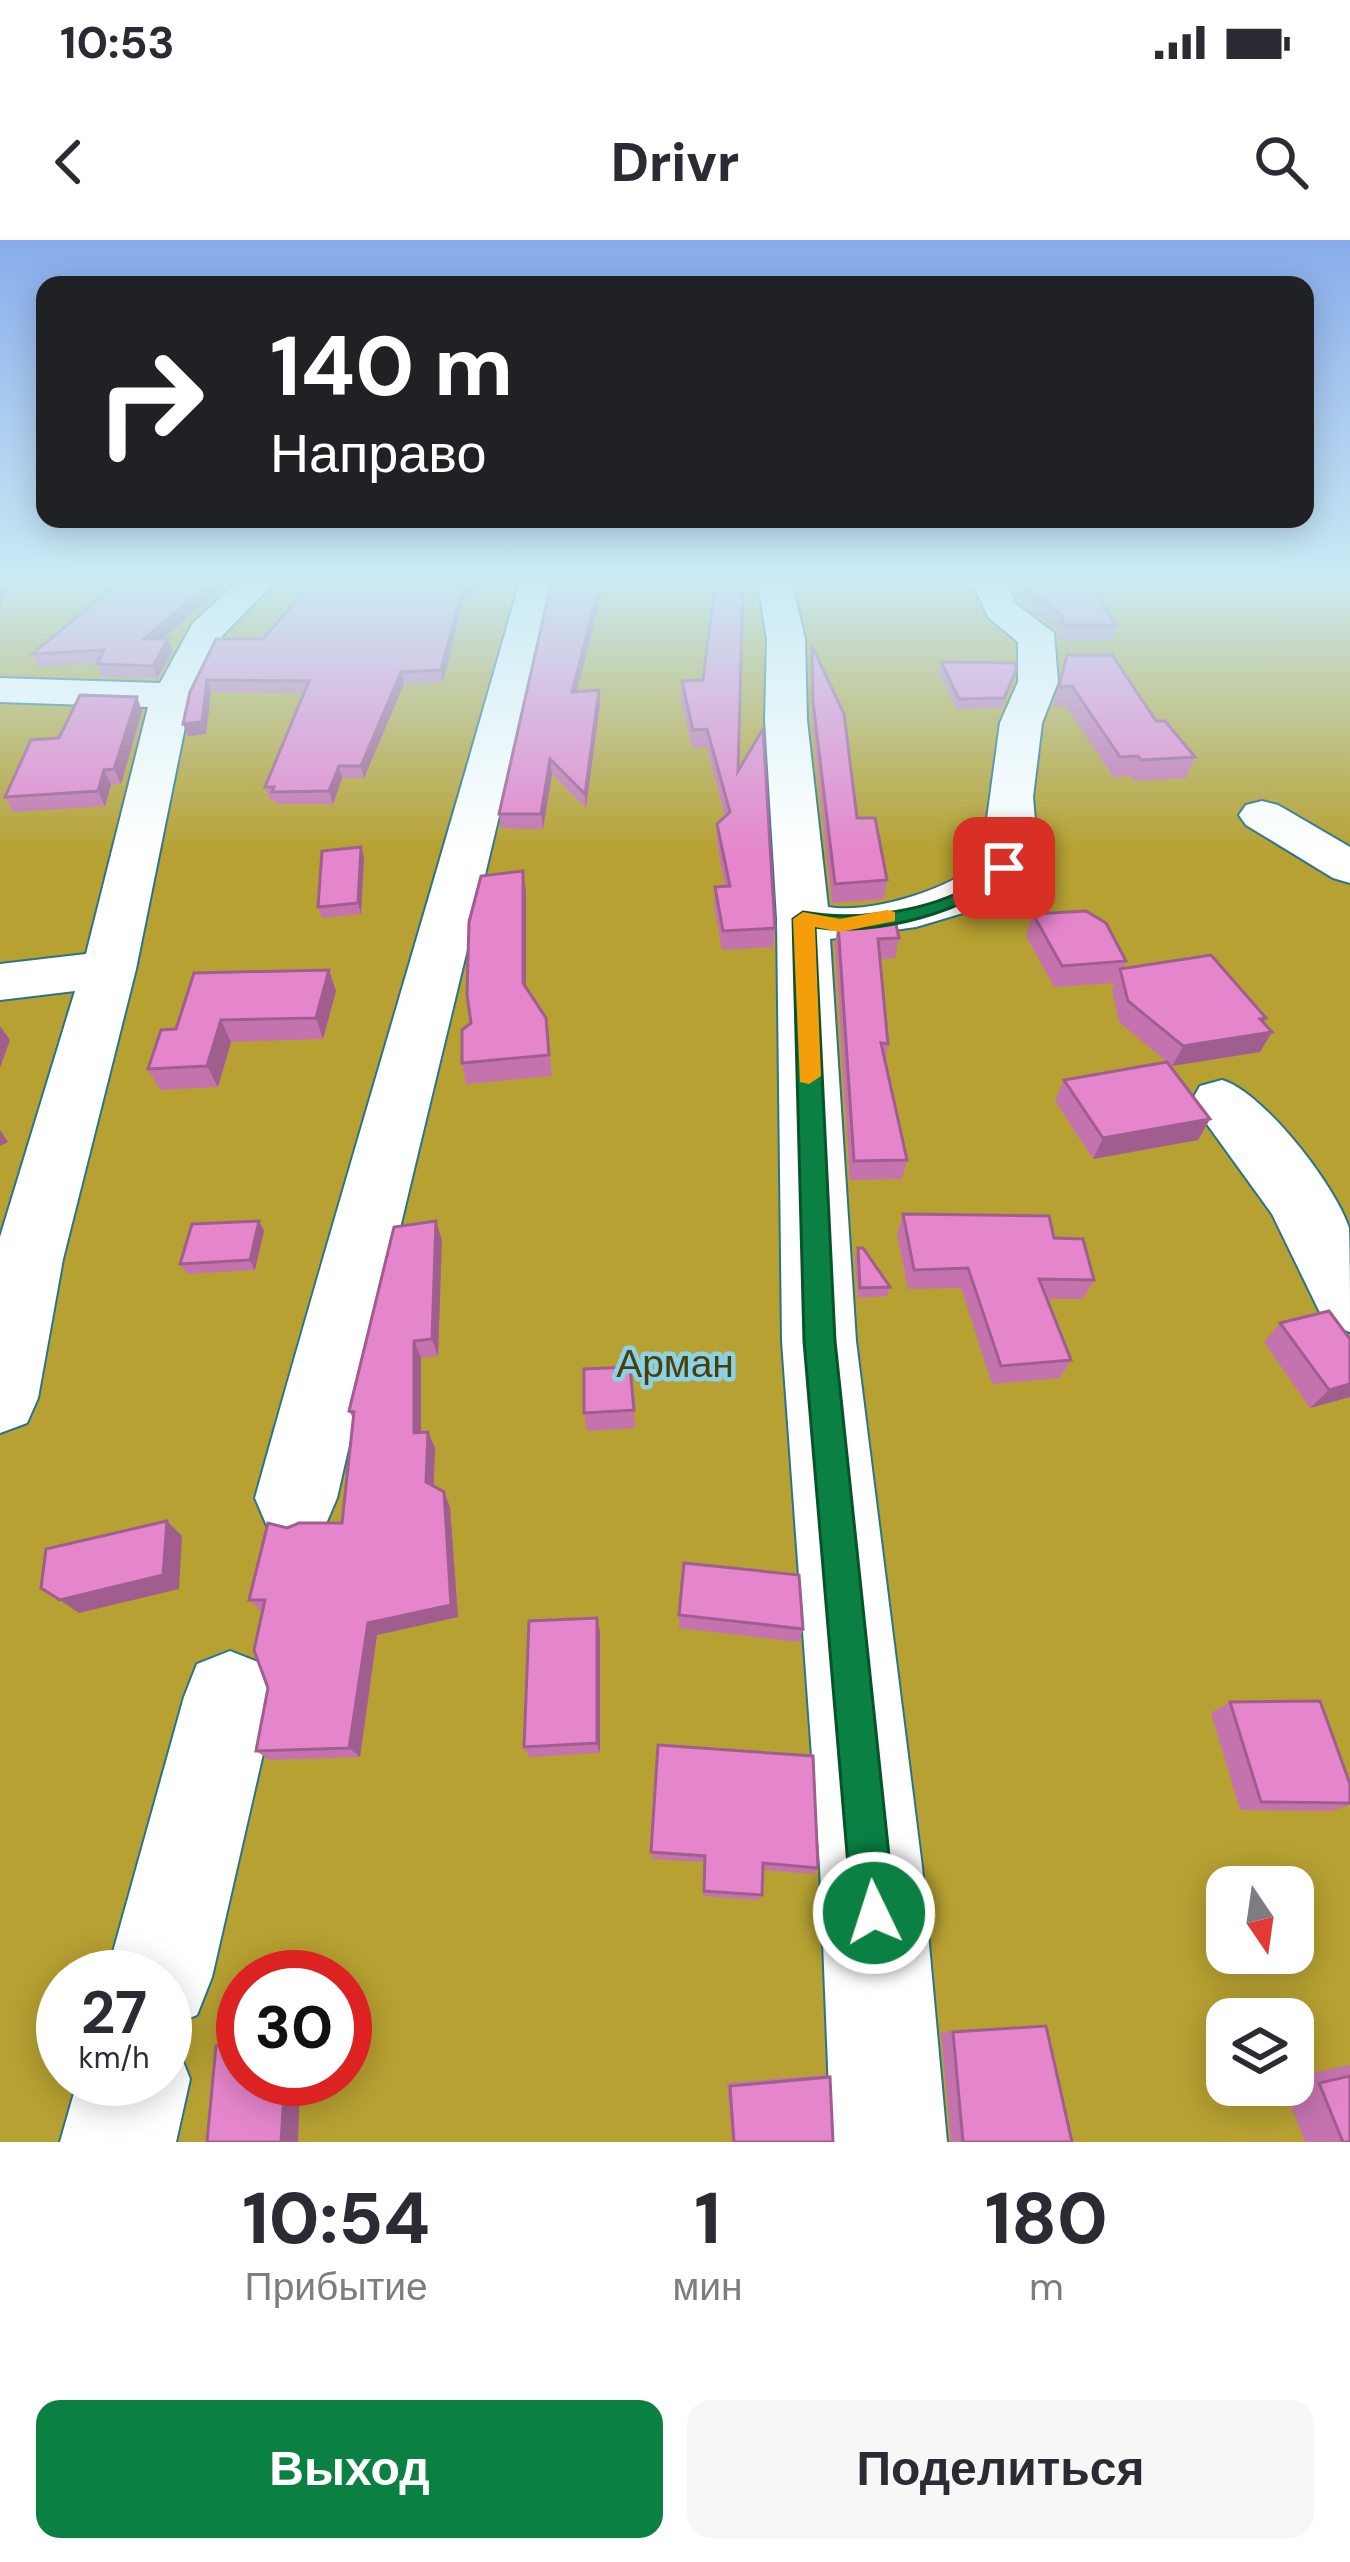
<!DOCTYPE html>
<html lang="ru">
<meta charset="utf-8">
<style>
body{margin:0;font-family:"DM Sans",sans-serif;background:#f7f7f7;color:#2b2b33;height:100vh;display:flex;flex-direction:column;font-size:45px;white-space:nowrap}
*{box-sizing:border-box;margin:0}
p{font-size:39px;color:#7c7c81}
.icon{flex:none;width:66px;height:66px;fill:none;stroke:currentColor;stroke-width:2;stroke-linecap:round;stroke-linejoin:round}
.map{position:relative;height:1902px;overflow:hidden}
.drawer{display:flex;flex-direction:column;background:#fff;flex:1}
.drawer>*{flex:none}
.banner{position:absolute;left:36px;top:36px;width:1278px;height:252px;border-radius:24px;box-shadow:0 6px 30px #0003;background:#202124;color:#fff;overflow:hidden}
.needle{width:78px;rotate:167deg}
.buttons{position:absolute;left:1206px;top:1626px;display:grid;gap:24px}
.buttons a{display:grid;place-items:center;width:108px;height:108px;border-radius:24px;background:#fff;box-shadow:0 6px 30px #0003;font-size:60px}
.speed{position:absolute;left:36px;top:1710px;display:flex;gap:24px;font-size:60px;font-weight:700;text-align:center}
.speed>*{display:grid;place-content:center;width:156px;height:156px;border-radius:50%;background:#fff;box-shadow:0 6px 30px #0003;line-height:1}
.speed small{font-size:30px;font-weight:400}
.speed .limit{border:18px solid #d22;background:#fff;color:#111}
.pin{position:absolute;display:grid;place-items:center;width:102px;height:102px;color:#fff;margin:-51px;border-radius:24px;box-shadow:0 6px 18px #0006}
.me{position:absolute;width:132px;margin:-66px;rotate:356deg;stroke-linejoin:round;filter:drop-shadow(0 0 9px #0008)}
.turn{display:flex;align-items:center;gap:42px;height:252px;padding:0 36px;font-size:54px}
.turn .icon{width:156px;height:156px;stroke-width:2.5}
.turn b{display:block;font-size:84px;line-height:102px}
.eta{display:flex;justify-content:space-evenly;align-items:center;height:204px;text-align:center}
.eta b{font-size:72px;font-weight:800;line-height:84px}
.primary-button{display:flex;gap:24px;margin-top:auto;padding:24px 36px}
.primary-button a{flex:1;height:138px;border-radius:24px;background:#0b8043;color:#fff;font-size:48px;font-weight:800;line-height:138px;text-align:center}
.primary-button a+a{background:#f7f7f7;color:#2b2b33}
.status{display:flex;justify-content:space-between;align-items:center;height:84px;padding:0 60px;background:#fff;direction:ltr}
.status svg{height:33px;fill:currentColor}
header{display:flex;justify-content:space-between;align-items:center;height:156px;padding:0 36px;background:#fff;font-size:54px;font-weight:800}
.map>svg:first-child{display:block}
</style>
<div class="status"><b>10:53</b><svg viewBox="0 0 49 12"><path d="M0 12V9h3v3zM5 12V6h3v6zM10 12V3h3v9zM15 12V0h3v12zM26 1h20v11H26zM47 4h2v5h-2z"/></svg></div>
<header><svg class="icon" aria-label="back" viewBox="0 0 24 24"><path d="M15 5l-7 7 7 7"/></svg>Drivr<svg class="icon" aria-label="search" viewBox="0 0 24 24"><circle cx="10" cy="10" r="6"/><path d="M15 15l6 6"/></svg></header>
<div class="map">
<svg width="1350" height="1902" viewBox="0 0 1350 1902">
<rect width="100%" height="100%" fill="#8bd2e7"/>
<path fill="#b7a132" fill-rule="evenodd" d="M0 344H1350V1902H0ZM1227 1647H1293V1713H1227ZM63 1737H165V1839H63ZM243 1737H345V1839H243ZM1227 1779H1293V1845H1227Z"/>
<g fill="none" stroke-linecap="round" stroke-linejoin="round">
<g stroke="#2b7487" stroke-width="4">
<g id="minor">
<path d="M236 344H273L222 396 190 462 136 729 63 1019 38 1158 27 1183 0 1193V997L75 751 0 760V724L86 714 148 467 0 462V438L160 443 193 383Z"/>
<path d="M519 344H553C484 650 406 952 337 1258L325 1286 296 1298 267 1286 255 1258C340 952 433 650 519 344Z"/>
<path d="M758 344H792L805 399 807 480 828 667C873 674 945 650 981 623L1000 483 1018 442V402L988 377 973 344H1007L1016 364 1054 393 1058 442 1042 483 1033 557 1036 593 1029 629 1021 639 990 665 916 687 830 699 856 1101 922 1627 947 1902H831L820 1627 782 1101 777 679 765 480 767 399Z"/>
<path d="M1262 561 1278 565 1350 607V643L1333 638 1246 585 1239 575 1246 565Z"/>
<path d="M1222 840C1263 852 1335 945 1349 988 1350 1012 1350 1065 1350 1092L1325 1083 1272 974 1191 862 1200 846Z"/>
<path d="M230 1411 263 1424 276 1457 212 1737 197 1775 165 1788V1737H106L184 1457 197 1424Z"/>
<path d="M165 1796 174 1799 190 1839 176 1902H60L78 1839H165Z"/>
</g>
</g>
<use href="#minor" fill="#fff" fill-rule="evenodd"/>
</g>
<g fill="#c573af">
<path d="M311 344H482L481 348 464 357 443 442 404 444 364 538H342L333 564H276L275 560 269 559 265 547 304 453 211 452 206 494 188 496 216 399H263Z"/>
<path d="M1012 344H1090L1116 385 1112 400H1059L1057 389 1020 361Z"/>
<path d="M223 347 163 399 173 411 157 438 102 437 97 423 38 426 32 414Z"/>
<path d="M601 357 577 451 599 450 600 464 586 568 552 534 543 589 501 588 499 574Z"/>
<path d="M812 406 857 578 887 640 884 659 832 663 812 480 811 423Z"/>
<path d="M1067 415 1156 481 1195 517 1186 538 1133 541 1130 536 1113 537 1066 466 1053 467Z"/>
<path d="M941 422 1013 441 1002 468 957 469 939 432Z"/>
<path d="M682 441 738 531 775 688 773 707 722 710 714 666 715 647H725L717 602V584L725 576 707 507 692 508 681 459Z"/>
<path d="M137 457 142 471 121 544 111 545 105 566 13 572 5 557 59 498Z"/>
<path d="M361 607 364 617 361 674 322 678 318 667Z"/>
<path d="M523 631 526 652V748L546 778 552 836 466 844 462 823Z"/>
<path d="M1033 674 1126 721 1123 728 1263 782 1272 792 1260 812 1172 826 1119 782 1112 749 1115 743 1054 747 1026 696Z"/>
<path d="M838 683 899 698 895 718 880 719 888 804 885 820 907 920 902 939 850 940 835 703Z"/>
<path d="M329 730 336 751 323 799 231 802 218 847 160 850 148 829 176 789Z"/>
<path d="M1064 840 1210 879 1198 900 1093 919 1055 861Z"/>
<path d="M903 974 1054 998 1094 1040 1083 1059H1047L1071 1120 1060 1138 992 1144 961 1048 908 1049 897 994Z"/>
<path d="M259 981 264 991 255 1030 187 1034 180 1024Z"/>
<path d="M442 1000 438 1116 421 1118V1192H428L435 1208 434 1246 450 1267 458 1377 377 1395 360 1517 270 1520 256 1511 268 1448 262 1372 249 1360 287 1288 342 1283 353 1178 349 1171Z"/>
<path d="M858 1008 890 1047 887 1056 858 1058 855 1018Z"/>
<path d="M1280 1083 1350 1157 1310 1168 1264 1102Z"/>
<path d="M630 1127 635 1188 587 1191 584 1173Z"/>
<path d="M679 1375 803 1389 799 1402 679 1388Z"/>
<path d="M600 1391V1513L529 1517 524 1507Z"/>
<path d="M1230 1462 1350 1563V1565L1332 1571 1240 1570 1211 1473Z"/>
<path d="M658 1505 818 1628 813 1634 763 1630 762 1655 759 1660 703 1656 704 1622 652 1619Z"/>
<path d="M1031 1786H1046L1072 1902H951L941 1792Z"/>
<path d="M1350 1825V1902H1305L1283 1845H1293V1837Z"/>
<path d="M824 1835 830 1837 833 1902H732L727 1843Z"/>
</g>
<g fill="#a05e8f">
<path d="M0 344H4L0 375Z"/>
<path d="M209 344H223V347L148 411 144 399Z"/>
<path d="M465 344H482L481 348 464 357 443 442 441 430 463 346Z"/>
<path d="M600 344H602L601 357 573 466 572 452Z"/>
<path d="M168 399 173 411 157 438 153 426Z"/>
<path d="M401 432 404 444 364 538 361 526Z"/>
<path d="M207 440 211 452 206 494 188 496 183 484Z"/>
<path d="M599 450 600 464 586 568 585 554Z"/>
<path d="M137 457 142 471 121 544 114 529Z"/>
<path d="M550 519 552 534 543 589 541 574Z"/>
<path d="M339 526 342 538 333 564 329 551Z"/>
<path d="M104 530 111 545 105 566 98 551Z"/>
<path d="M361 607 364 617 361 674 358 663Z"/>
<path d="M523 631 526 652V764L523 743Z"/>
<path d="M329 730 336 751 323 799 316 778Z"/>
<path d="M1266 778 1256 794 1272 792 1260 812 1172 826 1183 806Z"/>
<path d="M221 780 231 802 218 847 207 826Z"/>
<path d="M0 786 10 800 0 828Z"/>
<path d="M1210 879 1198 900 1093 919 1103 898Z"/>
<path d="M0 890 8 902 0 906Z"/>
<path d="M259 981 264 991 255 1030 250 1020Z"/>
<path d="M436 981 442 1000 438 1116 432 1099Z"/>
<path d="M414 1101 421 1118V1209L414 1193Z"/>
<path d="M1350 1144V1157L1310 1168 1329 1150Z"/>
<path d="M428 1192 435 1208 433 1257 426 1242Z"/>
<path d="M444 1252 450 1267 458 1377 377 1395 360 1517 349 1508 368 1383Z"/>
<path d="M167 1281 182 1296 179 1349 79 1373 60 1360Z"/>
<path d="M597 1378 600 1391V1513L597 1503Z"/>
<path d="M285 1839H300L298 1902H281Z"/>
</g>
<g fill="#e586cc" stroke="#a05e8f" stroke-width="3">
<path d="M117 344H209L144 399H168L153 426 97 424 104 410 32 414Z"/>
<path d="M311 344H465L463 346 441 430 401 432 361 526H339L329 551 272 552 274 547H265L309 441 207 440 202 482 183 484 190 452 216 399H263Z"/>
<path d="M551 344H600L572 452 599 450 585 554 550 519 541 574H499Z"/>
<path d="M715 344H743L738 531 763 489 775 688 723 691 715 647 730 646 717 584 730 572 707 489 693 490 682 441 703 440Z"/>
<path d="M1022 344H1090L1116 385H1063L1061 375Z"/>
<path d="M812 406 844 474 857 578H875L887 640 835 644 813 462Z"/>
<path d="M1067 415H1112L1156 481H1165L1195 517 1141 520 1138 516 1120 517 1072 446 1059 447Z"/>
<path d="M941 422 1016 423V431L1004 458 959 459Z"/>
<path d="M80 455 137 457 114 529 104 530 98 551 5 557 31 500 59 498Z"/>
<path d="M361 607 358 663 318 667 322 611Z"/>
<path d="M523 631V743L546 778 549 815 462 823V790L471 783 467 754 469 682 481 636Z"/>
<path d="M1086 671 1106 683 1126 721 1062 726 1033 674Z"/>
<path d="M894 675 899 698 878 699 888 804 881 803 907 920 854 921 838 683Z"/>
<path d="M1211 715 1266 778 1260 779 1272 792 1183 806 1128 761 1120 729Z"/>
<path d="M329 730 316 778 221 780 207 826 148 829 161 790 176 789 194 733Z"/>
<path d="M1167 822 1210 879 1103 898 1064 840Z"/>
<path d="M903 974 1049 976 1054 998 1083 999 1094 1040 1039 1039 1071 1120 1001 1126 968 1028 914 1030Z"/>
<path d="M259 981 250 1020 180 1024 192 984Z"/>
<path d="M436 981 432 1099 414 1101V1193L428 1192 426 1242 444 1252 451 1365 368 1383 349 1508 256 1511 268 1448 254 1410 265 1360H249L268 1283 287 1288 299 1283H342L354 1172 349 1171 394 987Z"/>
<path d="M858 1008H863L890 1047 860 1048Z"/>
<path d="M1329 1071 1350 1099V1144L1329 1150 1280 1083Z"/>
<path d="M630 1127 634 1170 584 1173V1129Z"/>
<path d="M167 1281 163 1335 60 1360 41 1348 46 1309Z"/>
<path d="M684 1323 799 1335 803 1389 679 1375Z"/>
<path d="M597 1378V1503L524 1507 529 1381Z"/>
<path d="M1320 1461 1350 1544V1563L1261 1562 1230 1462Z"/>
<path d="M658 1505 813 1516 818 1628 763 1623 762 1655 704 1651 705 1616 651 1612Z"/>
<path d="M1046 1786 1072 1902H963L953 1792Z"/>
<path d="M243 1800V1839H285L281 1902H207L216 1806Z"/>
<path d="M1350 1836V1902H1343L1319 1843Z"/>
<path d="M830 1837 833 1902H734L730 1846Z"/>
</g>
<linearGradient id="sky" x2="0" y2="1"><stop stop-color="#88acec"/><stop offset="0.56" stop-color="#cbebf4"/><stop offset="1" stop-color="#cbebf4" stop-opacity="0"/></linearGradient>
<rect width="1350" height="611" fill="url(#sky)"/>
<path fill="#0b8043" stroke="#07532c" stroke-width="3" d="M1004 622 1014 628C974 672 872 697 815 687L835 1101 895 1673 889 1688 874 1694 858 1688 852 1673 804 1101 793 679 803 672C852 681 919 673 964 650 979 642 988 628 1004 622Z"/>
<path fill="#f59e0b" d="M887 670 895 672V681L840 692 815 687 821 836 809 844 800 842 793 679 803 672 840 679Z"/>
<g text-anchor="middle" stroke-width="9" stroke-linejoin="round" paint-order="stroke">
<g font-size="39" fill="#493f0b" stroke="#8bd2e7">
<text x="675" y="1137">Арман</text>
</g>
</g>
</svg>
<div class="buttons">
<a><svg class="needle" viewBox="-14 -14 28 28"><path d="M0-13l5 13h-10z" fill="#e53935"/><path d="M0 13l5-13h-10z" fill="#7c7c81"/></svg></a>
<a><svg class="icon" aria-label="layers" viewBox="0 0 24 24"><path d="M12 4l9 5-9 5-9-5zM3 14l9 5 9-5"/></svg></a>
</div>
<div class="speed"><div>27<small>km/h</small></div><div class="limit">30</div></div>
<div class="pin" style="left:1004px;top:628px;background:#d93025"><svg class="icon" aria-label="arrive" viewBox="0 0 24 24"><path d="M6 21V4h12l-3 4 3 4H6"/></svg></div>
<svg class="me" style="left:874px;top:1673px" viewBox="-20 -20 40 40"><circle r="17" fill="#0b8043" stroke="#fff" stroke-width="3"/><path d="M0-11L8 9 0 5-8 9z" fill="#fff"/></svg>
<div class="banner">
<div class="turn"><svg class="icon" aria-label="right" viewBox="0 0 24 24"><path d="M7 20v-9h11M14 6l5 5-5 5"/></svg><div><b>140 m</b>Направо</div></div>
</div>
</div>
<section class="drawer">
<div class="eta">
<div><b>10:54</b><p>Прибытие</p></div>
<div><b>1</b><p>мин</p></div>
<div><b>180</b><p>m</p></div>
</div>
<div class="primary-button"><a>Выход</a><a>Поделиться</a></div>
</section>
